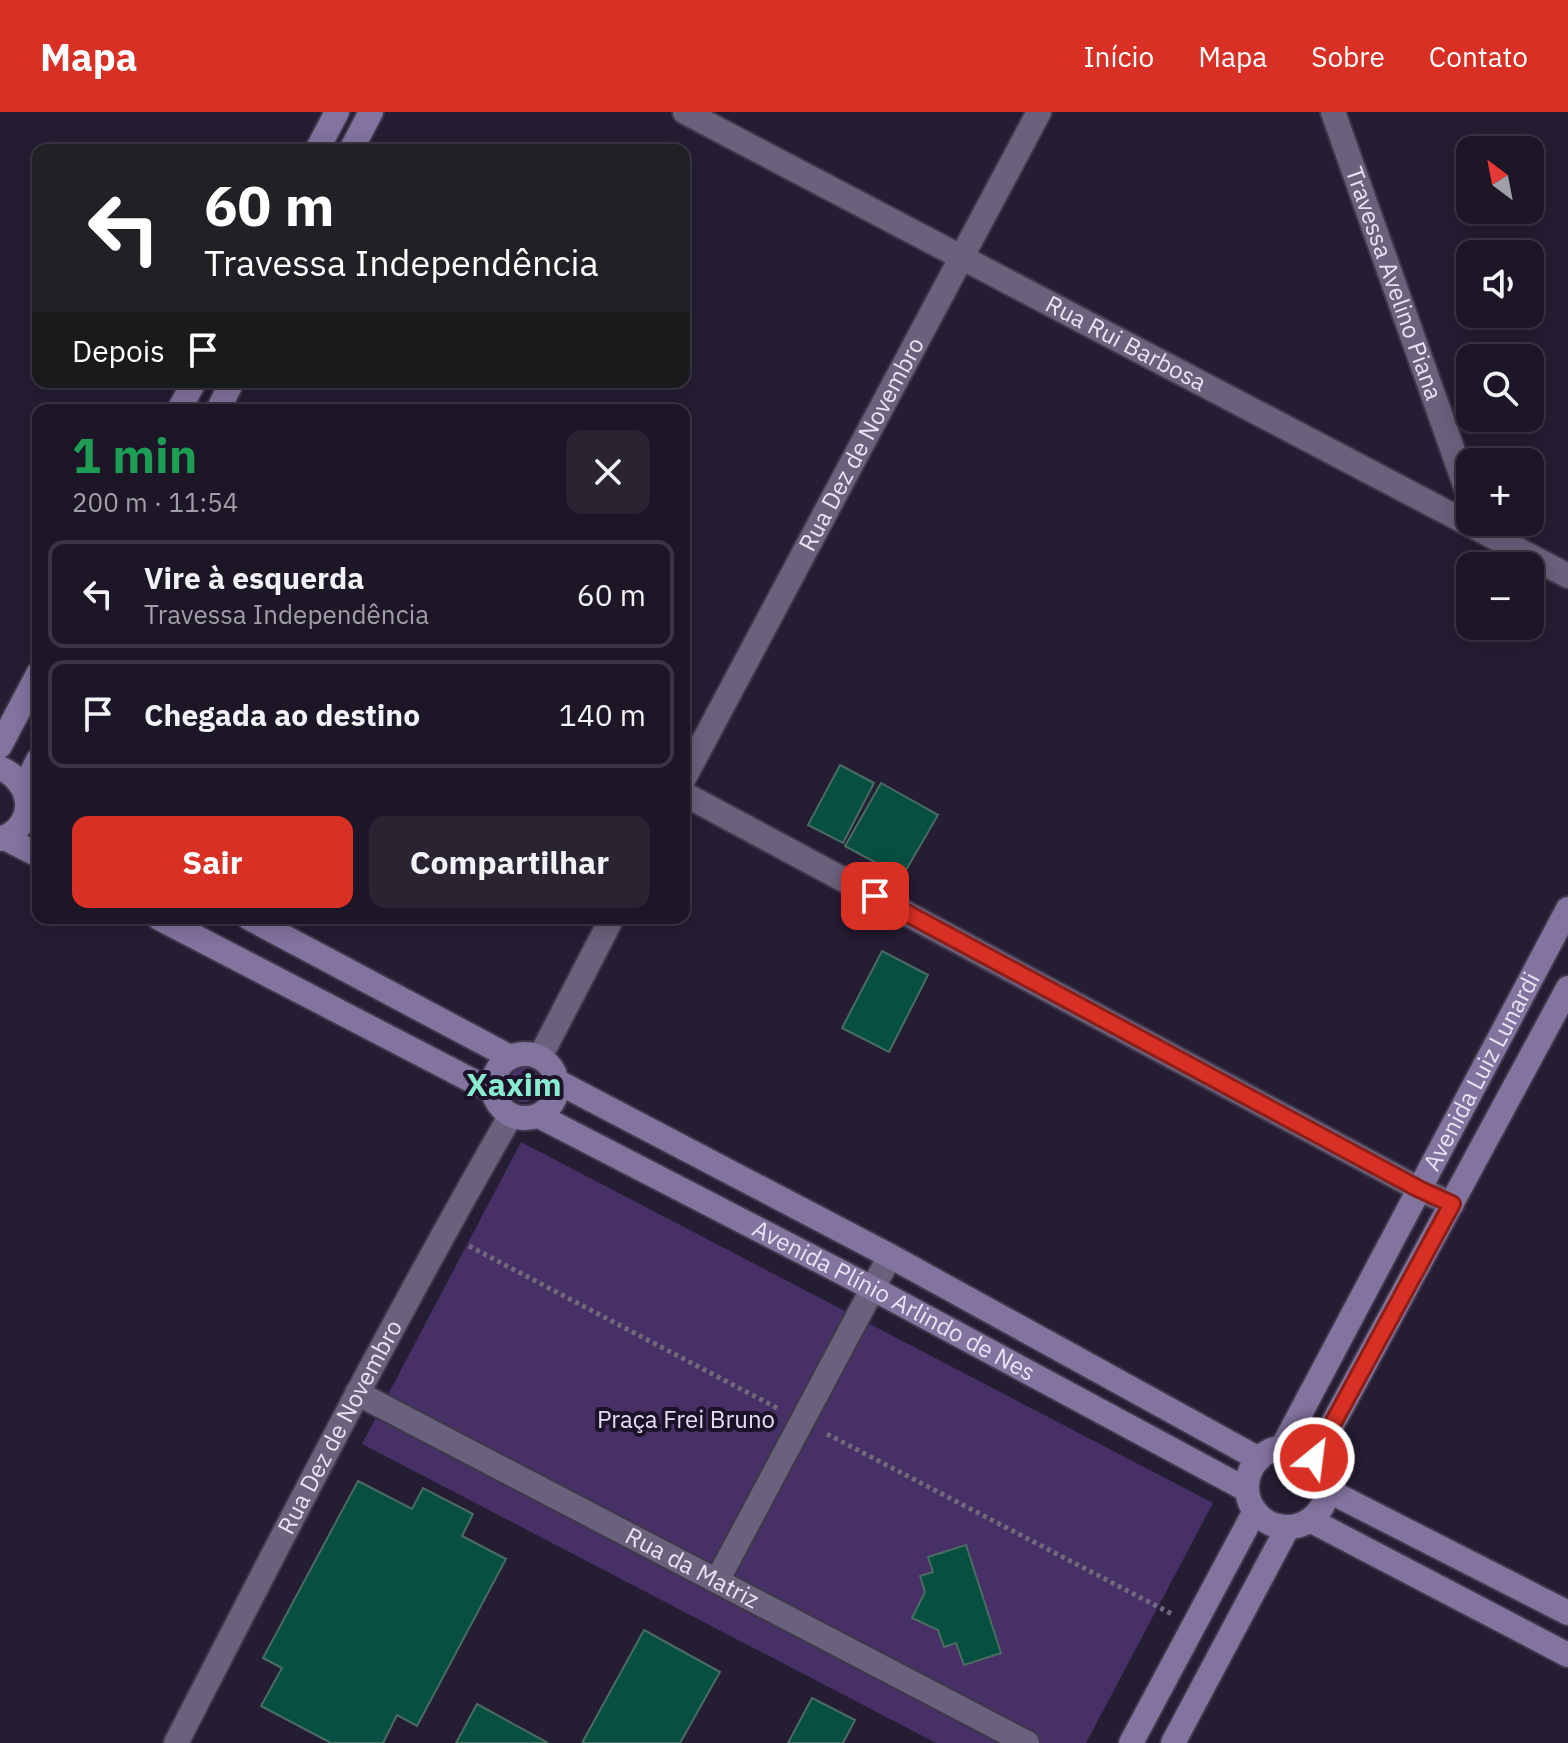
<!DOCTYPE html>
<html lang="pt">
<meta charset="utf-8">
<style>
body{margin:0;font-family:"IBM Plex Sans",sans-serif;background:#292332;color:#f1f3f6;height:100vh;display:flex;flex-direction:column;font-size:30px;white-space:nowrap}
*{box-sizing:border-box;margin:0}
p{font-size:26px;color:#a09fa7}
.icon{flex:none;width:44px;height:44px;fill:none;stroke:currentColor;stroke-width:2;stroke-linecap:round;stroke-linejoin:round}
.map{position:relative;flex:1;overflow:hidden}
.details{position:absolute;left:32px;top:292px;width:658px;height:520px;display:flex;flex-direction:column;background:#1c1626;border-radius:16px;box-shadow:0 4px 20px #0003,0 0 0 2px #3a3543}
.details>*{flex:none}
.hud{position:absolute;left:32px;top:32px;width:658px;height:244px;border-radius:16px;box-shadow:0 4px 20px #0003,0 0 0 2px #3a3543;background:#202124;color:#fff;overflow:hidden}
.needle{width:52px;rotate:328deg}
.tools{position:absolute;left:1456px;top:24px;display:grid;gap:16px}
.tools a{display:grid;place-items:center;width:88px;height:88px;border-radius:16px;background:#1c1626;box-shadow:0 4px 20px #0003,0 0 0 2px #3a3543;font-size:40px}
.pin{position:absolute;display:grid;place-items:center;width:68px;height:68px;color:#fff;margin:-34px;border-radius:16px;box-shadow:0 4px 12px #0006}
.me{position:absolute;width:88px;margin:-44px;rotate:29deg;stroke-linejoin:round;filter:drop-shadow(0 0 6px #0008)}
.turn{display:flex;align-items:center;gap:28px;height:168px;padding:0 40px;font-size:36px}
.turn .icon{width:104px;height:104px;stroke-width:2.5}
.turn b{display:block;font-size:56px;line-height:68px}
.then{display:flex;align-items:center;height:76px;padding:0 40px;background:#0003;gap:16px;font-size:30px}
.round{display:grid;place-items:center;flex:none;width:84px;height:84px;border-radius:16px;background:#292332}
.overview{display:flex;align-items:center;justify-content:space-between;height:136px;padding:0 40px}
h1{font-size:48px;font-weight:700;line-height:60px;color:#1e9e55}
.cta{display:flex;gap:16px;margin-top:auto;padding:16px 40px}
.cta a{flex:1;height:92px;border-radius:16px;background:#d93025;color:#fff;font-size:32px;font-weight:700;line-height:92px;text-align:center}
.cta a+a{background:#292332;color:#f1f3f6}
ul{padding:0;list-style:none}
li{display:flex;align-items:center;gap:24px;height:108px;margin:0 16px 12px;padding:0 24px;border:4px solid #3a3543;border-radius:16px}
li div{flex:1}
li b{display:block;font-size:30px}
li em{font-style:normal}
header{display:flex;align-items:center;gap:48px;box-sizing:border-box;height:112px;padding:0 40px;background:#d93025;color:#fff}
header strong{font-size:38px}
nav{display:flex;gap:44px;margin-inline-start:auto;font-size:28px}
.map>svg:first-child{display:block}
</style>
<header>
<strong>Mapa</strong>
<nav><a>Início</a><a>Mapa</a><a>Sobre</a><a>Contato</a></nav>
</header>
<div class="map">
<svg width="1568" height="1631" viewBox="0 0 1568 1631">
<rect width="100%" height="100%" fill="#251d33"/>
<g fill="#463066">
<circle cx="524" cy="973" r="17"/>
<path d="M521 1030 1213 1391 1086 1631H936L362 1332Z"/>
</g>
<g fill="#064f41" stroke="#4a6c62" stroke-width="2">
<path d="M840 653 874 671 843 731 808 713Z"/>
<path d="M881 671 938 703 902 765 845 734Z"/>
<path d="M882 839 928 863 889 940 842 916Z"/>
<path d="M358 1369 412 1397 423 1376 473 1402 462 1424 506 1447 417 1614 397 1603 383 1631H331L261 1594 282 1556 263 1546Z"/>
<path d="M966 1433 1001 1541 964 1553 956 1531 944 1535 938 1518 912 1506 925 1480 920 1464 933 1460 928 1445Z"/>
<path d="M644 1518 720 1560 680 1631H582Z"/>
<path d="M812 1586 855 1608 843 1631H788Z"/>
<path d="M477 1592 548 1631H456Z"/>
</g>
<g fill="none" stroke-linecap="round" stroke-linejoin="round">
<g stroke="#3f374a" stroke-width="28">
<g id="street">
<path id="s1" d="M685 0 1568 464"/>
<path id="s2" d="M1333 0 1470 387"/>
<path id="s3" d="M684 666 1039 0"/>
<path d="M684 682 1419 1077 1452 1092"/>
<path d="M540 945 612 806"/>
<path id="s4" d="M357 1281 1027 1631"/>
<path d="M717 1469 890 1144"/>
<path id="s5" d="M176 1631C285 1420 392 1209 511 1003"/>
</g>
</g>
<g stroke="#3f374a" stroke-width="28">
<g id="secondary">
<path d="M317 38 337 0"/>
<path d="M351 38 371 0"/>
<path d="M179 298 194 270"/>
<path d="M218 298 232 270"/>
<path d="M0 634 38 562"/>
<path d="M0 656C34 670 38 714 0 727"/>
<path d="M24 676 38 648"/>
<path d="M5 726 38 743"/>
<path d="M159 806 492 979"/>
<path d="M249 806 510 945"/>
<circle cx="525" cy="974" r="32"/>
<path d="M558 970 890 1144 1259 1347"/>
<path id="s6" d="M539 1004 872 1176 1247 1378"/>
<path id="s7" d="M1283 1334 1568 797"/>
<circle cx="1287" cy="1375" r="40"/>
<path d="M1314 1346 1568 876"/>
<path d="M1327 1378 1568 1501"/>
<path d="M1310 1408 1568 1543"/>
<path d="M1131 1631 1255 1399"/>
<path d="M1173 1631 1288 1415"/>
</g>
</g>
<g stroke="#716a7d" stroke-width="5" stroke-dasharray="4 4" stroke-linecap="butt">
<path d="M469 1134 779 1297"/>
<path d="M827 1322 1172 1502"/>
</g>
<use href="#street" stroke="#6a617c" stroke-width="24"/>
<use href="#secondary" stroke="#83739f" stroke-width="24"/>
</g>
<g fill="none" stroke-linecap="round" stroke-linejoin="round">
<g stroke="#8d1f18" stroke-width="20">
<path id="route" d="M875 784 1419 1077 1452 1092 1314 1346"/>
</g>
<use href="#route" stroke="#d93025" stroke-width="14"/>
</g>
<g text-anchor="middle" stroke-width="8" stroke-linejoin="round" paint-order="stroke">
<g font-size="24" fill="#e8e3f2" stroke="#1c1329">
<text dy="8" stroke="none"><textPath href="#s2" startOffset="182">Travessa Avelino Piana</textPath></text>
<text dy="8" stroke="none"><textPath href="#s1" startOffset="498">Rua Rui Barbosa</textPath></text>
<text dy="8" stroke="none"><textPath href="#s3" startOffset="378">Rua Dez de Novembro</textPath></text>
<text dy="8" stroke="none"><textPath href="#s7" startOffset="424">Avenida Luiz Lunardi</textPath></text>
<text dy="8" stroke="none"><textPath href="#s6" startOffset="400">Avenida Plínio Arlindo de Nes</textPath></text>
<text dy="8" stroke="none"><textPath href="#s5" startOffset="356">Rua Dez de Novembro</textPath></text>
<text dy="8" stroke="none"><textPath href="#s4" startOffset="378">Rua da Matriz</textPath></text>
</g>
<g font-size="24" fill="#e5def3" stroke="#1c1329">
<text x="686" y="1316">Praça Frei Bruno</text>
</g>
<g font-size="32" font-weight="bold" fill="#8aebd1" stroke="#1c1329">
<text x="514" y="984">Xaxim</text>
</g>
</g>
</svg>
<div class="tools">
<a><svg class="needle" viewBox="-14 -14 28 28"><path d="M0-13l5 13h-10z" fill="#e53935"/><path d="M0 13l5-13h-10z" fill="#a09fa7"/></svg></a>
<a><svg class="icon" aria-label="sound" viewBox="0 0 24 24"><path d="M4 9h4l5-4v14l-5-4H4zM17 9q2 3 0 6"/></svg></a>
<a><svg class="icon" aria-label="search" viewBox="0 0 24 24"><circle cx="10" cy="10" r="6"/><path d="M15 15l6 6"/></svg></a>
<a>+</a>
<a>−</a>
</div>
<div class="pin" style="left:875px;top:784px;background:#d93025"><svg class="icon" aria-label="arrive" viewBox="0 0 24 24"><path d="M6 21V4h12l-3 4 3 4H6"/></svg></div>
<svg class="me" style="left:1314px;top:1346px" viewBox="-20 -20 40 40"><circle r="17" fill="#d93025" stroke="#fff" stroke-width="3"/><path d="M0-11L8 9 0 5-8 9z" fill="#fff"/></svg>
<div class="hud">
<div class="turn"><svg class="icon" aria-label="left" viewBox="0 0 24 24"><path d="M17 20v-9H6M10 6l-5 5 5 5"/></svg><div><b>60 m</b>Travessa Independência</div></div>
<div class="then">Depois<svg class="icon" aria-label="arrive" viewBox="0 0 24 24"><path d="M6 21V4h12l-3 4 3 4H6"/></svg></div>
</div>
<section class="details">
<div class="overview"><div><h1>1 min</h1><p>200 m · 11:54</p></div><a class="round"><svg class="icon" aria-label="close" viewBox="0 0 24 24"><path d="M6 6l12 12M18 6L6 18"/></svg></a></div>
<ul>
<li><svg class="icon" aria-label="left" viewBox="0 0 24 24"><path d="M17 20v-9H6M10 6l-5 5 5 5"/></svg><div><b>Vire à esquerda</b><p>Travessa Independência</p></div><em>60 m</em></li>
<li><svg class="icon" aria-label="arrive" viewBox="0 0 24 24"><path d="M6 21V4h12l-3 4 3 4H6"/></svg><div><b>Chegada ao destino</b></div><em>140 m</em></li>
</ul>
<div class="cta"><a>Sair</a><a>Compartilhar</a></div>
</section>
</div>
